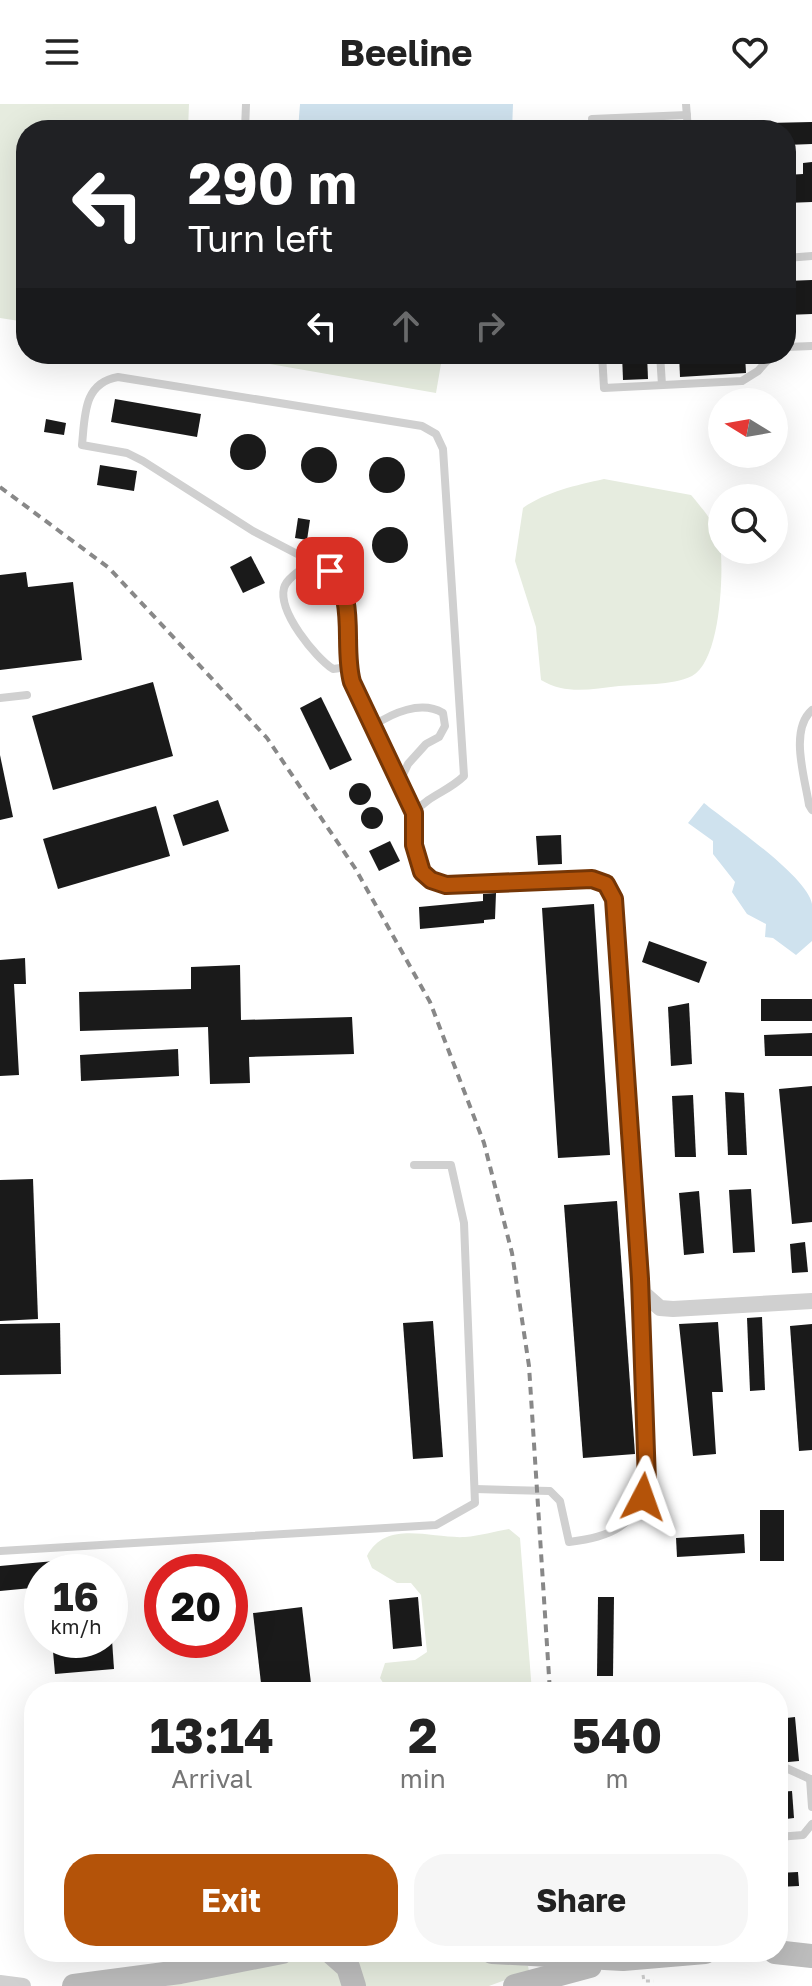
<!DOCTYPE html>
<style>
body{margin:0;font-family:"Golos Text",sans-serif;background:#f6f6f6;color:#222;height:100vh;display:flex;flex-direction:column;font-size:30px;white-space:nowrap}
*{box-sizing:border-box;margin:0}
p{font-size:26px;color:#767676}
.icon{flex:none;width:44px;height:44px;fill:none;stroke:currentColor;stroke-width:2;stroke-linecap:round;stroke-linejoin:round}
.map{position:relative;flex:1;overflow:hidden}
.drawer{position:absolute;left:24px;top:1578px;width:764px;height:280px;display:flex;flex-direction:column;background:#fff;border-radius:32px;box-shadow:0 8px 32px #0002}
.drawer>*{flex:none}
.banner{position:absolute;left:16px;top:16px;width:780px;height:244px;border-radius:32px;box-shadow:0 8px 32px #0002;background:#202124;color:#fff;overflow:hidden}
.needle{width:52px;rotate:281deg}
.tools{position:absolute;left:708px;top:284px;display:grid;gap:16px}
.tools a{display:grid;place-items:center;width:80px;height:80px;border-radius:50%;background:#fff;box-shadow:0 8px 32px #0002;font-size:40px}
.speed{position:absolute;left:24px;top:1450px;display:flex;gap:16px;font-size:40px;font-weight:700;text-align:center}
.speed>*{display:grid;place-content:center;width:104px;height:104px;border-radius:50%;background:#fff;box-shadow:0 8px 32px #0002;line-height:1}
.speed small{font-size:20px;font-weight:400}
.speed .limit{border:12px solid #d22;background:#fff;color:#111}
.pin{position:absolute;display:grid;place-items:center;width:68px;height:68px;color:#fff;margin:-34px;border-radius:16px;box-shadow:0 4px 12px #0006}
.me{position:absolute;width:88px;margin:-44px;rotate:4deg;stroke-linejoin:round;filter:drop-shadow(0 0 6px #0008)}
.turn{display:flex;align-items:center;gap:28px;height:168px;padding:0 40px;font-size:36px}
.turn .icon{width:104px;height:104px;stroke-width:2.5}
.turn b{display:block;font-size:56px;line-height:68px}
.lanes{display:flex;align-items:center;height:76px;padding:0 40px;background:#0003;justify-content:center;gap:40px;direction:ltr}
.lanes .off{opacity:.35}
.eta{display:flex;justify-content:space-evenly;align-items:center;height:136px;text-align:center}
.eta b{font-size:48px;font-weight:700;line-height:56px}
.button{display:flex;gap:16px;margin-top:auto;padding:16px 40px}
.button a{flex:1;height:92px;border-radius:32px;background:#b45309;color:#fff;font-size:32px;font-weight:700;line-height:92px;text-align:center}
.button a+a{background:#f6f6f6;color:#222}
header{display:flex;justify-content:space-between;align-items:center;height:104px;padding:0 40px;background:#fff;font-size:36px;font-weight:700}
.map>svg:first-child{display:block}
</style>
<header><svg class="icon" aria-label="menu" viewBox="0 0 24 24"><path d="M4 6h16M4 12h16M4 18h16"/></svg>Beeline<svg class="icon" aria-label="heart" viewBox="0 0 24 24"><path d="M12 20l-8-8c-3-5 5-10 8-4 3-6 11-1 8 4z"/></svg></header>
<div class="map">
<svg width="812" height="1882" viewBox="0 0 812 1882">
<rect width="100%" height="100%" fill="#fff"/>
<g fill="#e6ecdf">
<path d="M0 0H189L188 26H26V218L0 214Z"/>
<path d="M212 250H430L442 254 436 289Z"/>
<path d="M604 375 691 391C701 403 718 422 720 438 724 467 721 557 692 572 671 582 641 580 619 582 591 585 566 591 541 576L536 523 515 457 523 404C545 388 577 381 604 375Z"/>
<path d="M509 1425 520 1434 532 1588H389L380 1574 385 1559 415 1556 427 1548 421 1491 411 1479H397L372 1464 367 1452C386 1415 432 1435 465 1433 480 1432 495 1427 509 1425Z"/>
<path d="M345 1848H434L528 1862 529 1867 489 1882H363Z"/>
<path d="M313 1853 329 1856 348 1882H164Z"/>
</g>
<g fill="#cfe2ee">
<path d="M300 0H513L512 26H298Z"/>
<path d="M704 699C727 718 807 772 812 800 812 811 812 825 812 837L796 851 773 834 765 833 766 820 747 810 732 788 735 778 713 750V737L688 719Z"/>
</g>
<g fill="#1a1a1a">
<path d="M812 18V40L786 41V26H767V19Z"/>
<path d="M812 58V98L786 99V71L803 70V59Z"/>
<path d="M812 176V210L786 211V177Z"/>
<path d="M622 250H647L648 275 623 276Z"/>
<path d="M679 250H745L746 269 680 273Z"/>
<path d="M115 295 201 310 197 333 111 318Z"/>
<path d="M46 315 66 319 64 331 44 328Z"/>
<circle cx="248" cy="348" r="18"/>
<circle cx="319" cy="361" r="18"/>
<circle cx="387" cy="371" r="18"/>
<path d="M100 361 137 367 134 387 97 381Z"/>
<path d="M298 414 310 416 307 436 295 434Z"/>
<circle cx="390" cy="441" r="18"/>
<path d="M251 452 265 479 243 489 230 463Z"/>
<path d="M26 468 28 483 73 478 82 556 0 566V471Z"/>
<path d="M153 578 173 652 53 686 32 612Z"/>
<path d="M321 593 352 656 330 666 300 604Z"/>
<path d="M0 651 13 713 0 716Z"/>
<circle cx="360" cy="690" r="11"/>
<path d="M218 696 229 727 183 742 173 711Z"/>
<path d="M156 702 170 752 58 785 43 735Z"/>
<circle cx="372" cy="714" r="11"/>
<path d="M561 731 562 760 538 761 536 732Z"/>
<path d="M390 737 400 757 379 767 369 747Z"/>
<path d="M496 789 495 815 484 816V819L420 825 419 803 483 797V790Z"/>
<path d="M594 800 610 1051 558 1054 542 804Z"/>
<path d="M649 837 707 858 699 879 642 858Z"/>
<path d="M25 854 26 880H14L19 971 0 972V856Z"/>
<path d="M240 861 241 916 352 913 354 950 249 953 250 979 210 980 208 923 80 927 79 888 191 885V863Z"/>
<rect x="761" y="895" width="51" height="22"/>
<path d="M689 899 692 960 671 962 668 903Z"/>
<path d="M812 929V952H765L764 931Z"/>
<path d="M178 945 179 972 81 977 80 951Z"/>
<path d="M812 982V1118L792 1120 779 985Z"/>
<path d="M725 988 744 989 747 1051H728Z"/>
<path d="M693 991 696 1053H675L672 992Z"/>
<path d="M33 1075 38 1215 0 1217V1076Z"/>
<path d="M751 1085 755 1148 733 1149 729 1086Z"/>
<path d="M699 1087 704 1149 684 1151 679 1089Z"/>
<path d="M617 1097 635 1350 583 1354 564 1101Z"/>
<path d="M805 1138 808 1168 792 1169 790 1140Z"/>
<path d="M762 1213 765 1286 750 1287 747 1214Z"/>
<path d="M433 1217 443 1353 413 1355 403 1219Z"/>
<path d="M718 1218 723 1288H712L716 1350 693 1352 679 1220Z"/>
<path d="M60 1219 61 1270 0 1271V1220Z"/>
<path d="M812 1220V1346L799 1347 790 1222Z"/>
<rect x="760" y="1406" width="24" height="51"/>
<path d="M744 1430 745 1449 677 1453 676 1434Z"/>
<path d="M76 1455 77 1468H42V1483L0 1487V1462Z"/>
<path d="M418 1493 422 1542 393 1545 389 1496Z"/>
<path d="M598 1493H614L613 1572H597Z"/>
<path d="M302 1503 312 1588H262L253 1509Z"/>
<path d="M52 1536H112L114 1565 55 1570Z"/>
<path d="M795 1613 799 1657 778 1659V1615Z"/>
<path d="M792 1687 794 1714 778 1716V1688Z"/>
<path d="M798 1768 799 1782 778 1783V1769Z"/>
</g>
<g fill="none" stroke-linecap="round" stroke-linejoin="round">
<path stroke="#cdcdcd" stroke-width="3" stroke-dasharray="4 4" stroke-linecap="butt" d="M643 1871 644 1877H654"/>
<g stroke="#d0d0d0" stroke-width="8">
<path d="M686 0 688 26"/>
<path d="M245 26 246 0"/>
<path d="M593 26 592 15 687 11"/>
<path d="M786 154 812 152"/>
<path d="M786 243 812 242"/>
<path d="M602 250 604 284 742 277 758 267 773 250"/>
<path d="M660 250 662 281"/>
<path d="M310 457C303 466 287 473 284 484 278 508 315 553 333 565L348 563"/>
<path d="M0 594 27 591"/>
<path d="M812 606C789 626 805 674 809 701L812 706"/>
<path d="M373 622C392 609 421 596 443 609L445 622 439 633 426 640 408 660 400 677"/>
<path d="M414 709C432 689 446 689 464 672L443 345 436 330 422 322 118 273C83 279 85 312 82 341L127 349 143 357 253 427 330 467C358 493 342 542 352 578L414 709V741L422 768 431 776 446 781 491 779"/>
<path d="M475 1385 550 1387 560 1397 569 1438C612 1432 635 1424 647 1378L641 1188"/>
<path d="M0 1447 436 1421 475 1399 464 1119 451 1061H414"/>
<path d="M778 1665 786 1664 810 1675"/>
<path d="M812 1675H810L812 1703"/>
<path d="M778 1733 803 1731 812 1720"/>
</g>
<g stroke="#d0d0d0" stroke-width="16">
<path d="M491 779 592 775 606 780 614 795 643 1189 660 1204 673 1205 812 1197"/>
<path d="M0 1879 23 1882"/>
</g>
<g stroke="#bdbdbd" stroke-width="24">
<path d="M331 1848 348 1863 354 1882"/>
<path d="M492 1848 623 1855 705 1848"/>
<path d="M775 1848 812 1852"/>
<path d="M74 1882 180 1868 282 1848"/>
<path d="M515 1882 590 1862"/>
</g>
<path stroke="#888" stroke-width="4" stroke-dasharray="8 6" stroke-linecap="butt" d="M0 383 109 464 267 634 355 764 430 898 484 1039 512 1149 529 1262 550 1588"/>
</g>
<g fill="none" stroke-linecap="round" stroke-linejoin="round">
<g stroke="#753606" stroke-width="20">
<path id="route" d="M330 467C358 493 342 542 352 578L414 709V741L422 768 431 776 446 781 592 775 606 780 614 795 640 1175 647 1378 643 1393"/>
</g>
<use href="#route" stroke="#b45309" stroke-width="14"/>
</g>
</svg>
<div class="tools">
<a><svg class="needle" viewBox="-14 -14 28 28"><path d="M0-13l5 13h-10z" fill="#e53935"/><path d="M0 13l5-13h-10z" fill="#767676"/></svg></a>
<a><svg class="icon" aria-label="search" viewBox="0 0 24 24"><circle cx="10" cy="10" r="6"/><path d="M15 15l6 6"/></svg></a>
</div>
<div class="speed"><div>16<small>km/h</small></div><div class="limit">20</div></div>
<div class="pin" style="left:330px;top:467px;background:#d93025"><svg class="icon" aria-label="arrive" viewBox="0 0 24 24"><path d="M6 21V4h12l-3 4 3 4H6"/></svg></div>
<svg class="me" style="left:643px;top:1393px" viewBox="-20 -20 40 40"><path d="M0-17L14 15 0 8-14 15z" fill="#b45309" stroke="#fff" stroke-width="4"/></svg>
<div class="banner">
<div class="turn"><svg class="icon" aria-label="left" viewBox="0 0 24 24"><path d="M17 20v-9H6M10 6l-5 5 5 5"/></svg><div><b>290 m</b>Turn left</div></div>
<div class="lanes"><svg class="icon" aria-label="left" viewBox="0 0 24 24"><path d="M17 20v-9H6M10 6l-5 5 5 5"/></svg><svg class="icon off" aria-label="ahead" viewBox="0 0 24 24"><path d="M12 20V5M6 11l6-6 6 6"/></svg><svg class="icon off" aria-label="right" viewBox="0 0 24 24"><path d="M7 20v-9h11M14 6l5 5-5 5"/></svg></div>
</div>
<section class="drawer">
<div class="eta">
<div><b>13:14</b><p>Arrival</p></div>
<div><b>2</b><p>min</p></div>
<div><b>540</b><p>m</p></div>
</div>
<div class="button"><a>Exit</a><a>Share</a></div>
</section>
</div>
